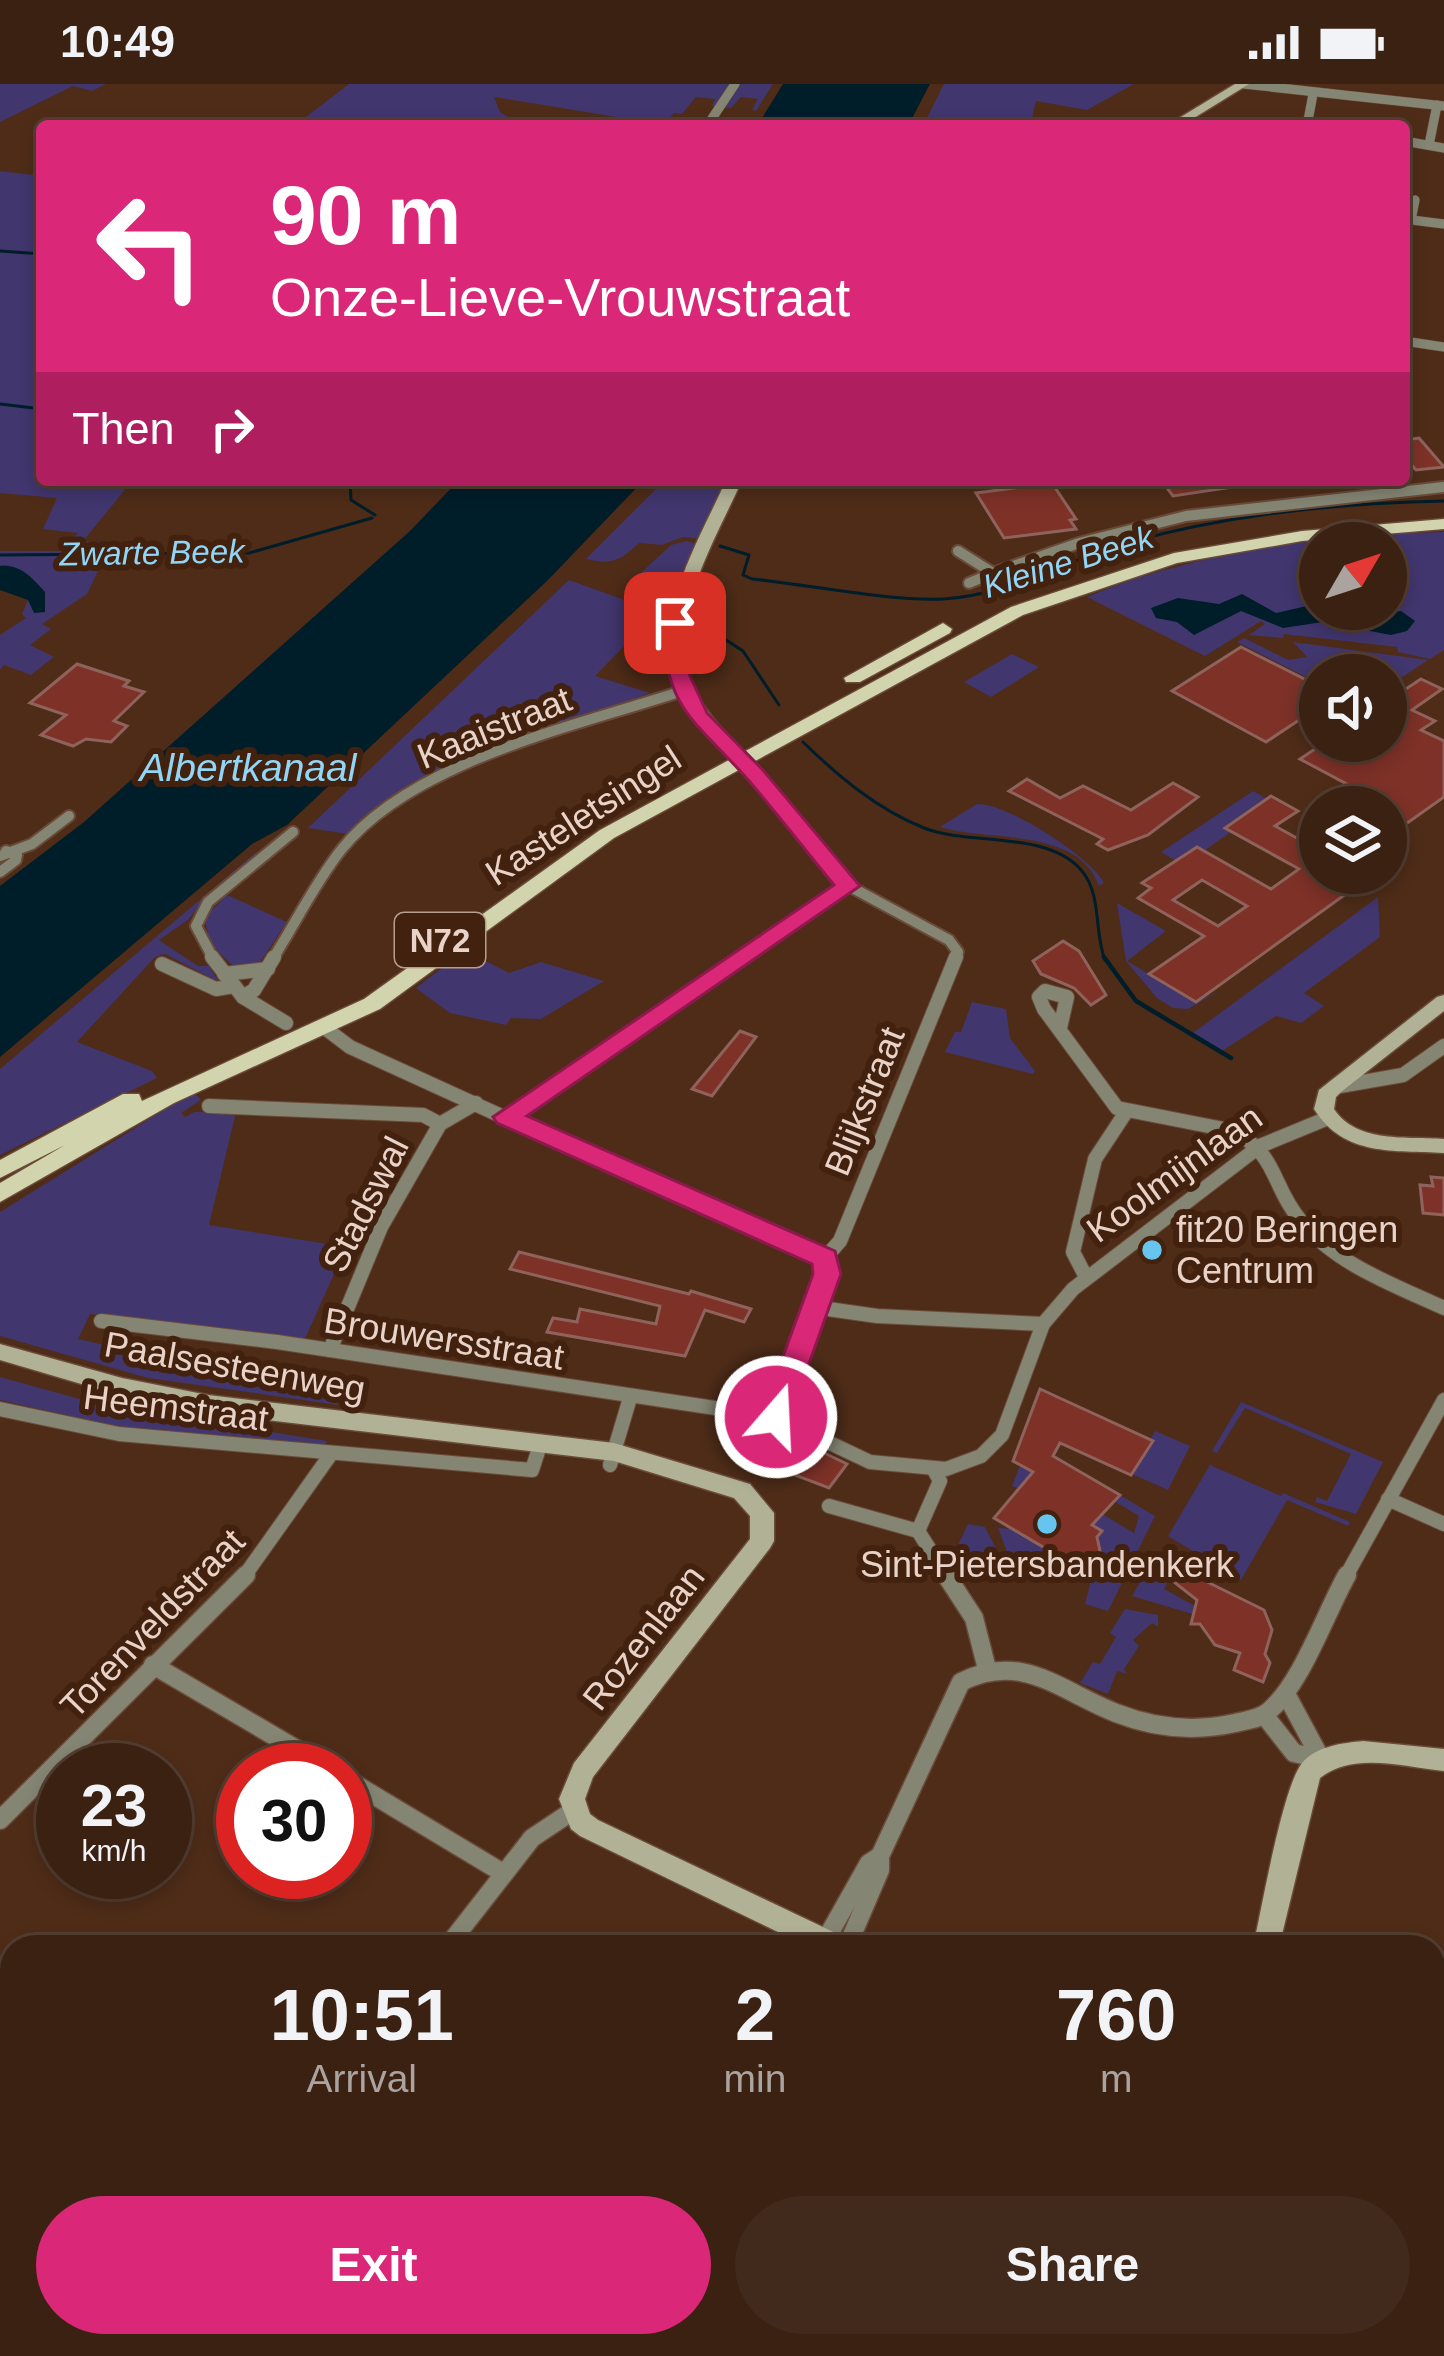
<!DOCTYPE html>
<style>
body{margin:0;font-family:Arial,sans-serif;background:#41291b;color:#f1f3f6;height:100vh;display:flex;flex-direction:column;font-size:45px;white-space:nowrap}
*{box-sizing:border-box;margin:0}
p{font-size:39px;color:#aba39f}
.icon{flex:none;width:66px;height:66px;fill:none;stroke:currentColor;stroke-width:2;stroke-linecap:round;stroke-linejoin:round}
.map{position:relative;flex:1;overflow:hidden}
.details{position:absolute;left:0px;top:1851px;width:1446px;height:423px;display:flex;flex-direction:column;background:#3a2112;border-radius:36px 36px 0 0;box-shadow:0 6px 18px #0003,0 0 0 3px #543e32}
.details>*{flex:none}
.top-card{position:absolute;left:36px;top:36px;width:1374px;height:366px;border-radius:12px;box-shadow:0 6px 18px #0003,0 0 0 3px #543e32;background:#db2777;color:#fff;overflow:hidden}
.needle{width:78px;rotate:51deg}
.controls{position:absolute;left:1299px;top:438px;display:grid;gap:24px}
.controls a{display:grid;place-items:center;width:108px;height:108px;border-radius:50%;background:#3a2112;box-shadow:0 6px 18px #0003,0 0 0 3px #543e32;font-size:60px}
.speed{position:absolute;left:36px;top:1659px;display:flex;gap:24px;font-size:60px;font-weight:700;text-align:center}
.speed>*{display:grid;place-content:center;width:156px;height:156px;border-radius:50%;background:#3a2112;box-shadow:0 6px 18px #0003,0 0 0 3px #543e32;line-height:1}
.speed small{font-size:30px;font-weight:400}
.speed .limit{border:18px solid #d22;background:#fff;color:#111}
.pin{position:absolute;display:grid;place-items:center;width:102px;height:102px;color:#fff;margin:-51px;border-radius:24px;box-shadow:0 6px 18px #0006}
.me{position:absolute;width:132px;margin:-66px;rotate:19deg;stroke-linejoin:round;filter:drop-shadow(0 0 9px #0008)}
.turn{display:flex;align-items:center;gap:42px;height:252px;padding:0 36px;font-size:54px}
.turn .icon{width:156px;height:156px;stroke-width:2.5}
.turn b{display:block;font-size:84px;line-height:102px}
.then{display:flex;align-items:center;height:114px;padding:0 36px;background:#0003;gap:24px;font-size:45px}
.eta{display:flex;justify-content:space-evenly;align-items:center;height:204px;text-align:center}
.eta b{font-size:72px;font-weight:600;line-height:84px}
.button{display:flex;gap:24px;margin-top:auto;padding:24px 36px}
.button a{flex:1;height:138px;border-radius:72px;background:#db2777;color:#fff;font-size:48px;font-weight:600;line-height:138px;text-align:center}
.button a+a{background:#41291b;color:#f1f3f6}
.status{display:flex;justify-content:space-between;align-items:center;height:84px;padding:0 60px;background:#3a2112;direction:ltr}
.status svg{height:33px;fill:currentColor}
.map>svg:first-child{display:block}
</style>
<div class="status"><b>10:49</b><svg viewBox="0 0 49 12"><path d="M0 12V9h3v3zM5 12V6h3v6zM10 12V3h3v9zM15 12V0h3v12zM26 1h20v11H26zM47 4h2v5h-2z"/></svg></div>
<div class="map">
<svg width="1444" height="2272" viewBox="0 0 1444 2272">
<rect width="100%" height="100%" fill="#4e2c18"/>
<g fill="#41366e" fill-rule="evenodd">
<path d="M0 0H106L92 7 73 2 0 38Z"/>
<path d="M349 0H773L756 27 752 26 758 15 741 13 731 24 712 22 715 15 696 13 682 30 674 29 668 36 697 42H671L494 13 500 28 523 42H294Z"/>
<path d="M944 0H1134L1087 26 1036 17 1031 38 1043 42H923Z"/>
<path d="M0 87 42 92V396H133L83 457 163 463 161 473 102 479 87 510 42 540 51 545 30 561 54 573 31 591 4 581 0 586V551L26 534 22 530 28 516 45 528 8 481 0 482V467H61L78 449 43 445 57 414 0 409Z"/>
<path d="M665 396H726L701 455 683 453 662 461 639 459C620 477 612 481 586 475Z"/>
<path d="M1444 448V566L1430 575 1398 568 1397 563 1284 550 1283 554 1249 551 1265 540 1261 537 1205 572 1087 513C1189 469 1333 449 1444 448ZM1320 459H1386V525H1320Z"/>
<path d="M686 457 699 460 674 520 630 499 671 461Z"/>
<path d="M569 496 633 519 640 515 669 528 665 559 634 552 595 592 650 609C544 646 435 674 348 750L308 744Z"/>
<path d="M1244 554 1288 576 1307 573 1293 558 1428 576 1386 604V591H1320V600L1237 558Z"/>
<path d="M1012 570 1039 583 991 613 964 598Z"/>
<path d="M1253 707 1267 715 1226 743 1232 747 1204 767 1196 763 1176 777 1161 768Z"/>
<path d="M977 720C1005 718 1091 773 1104 799L1099 802C1079 743 988 758 940 743Z"/>
<path d="M266 764 209 809 188 836 159 856 198 882H209L219 898 165 870 155 873 77 958 152 987 157 994 0 1071V985L254 770Z"/>
<path d="M227 811 287 838 259 880 237 885 211 862 204 834Z"/>
<path d="M1378 813 1380 853 1304 909 1324 922 1301 939 1276 932 1222 967 1193 949Z"/>
<path d="M1117 819 1166 847 1127 877 1196 918 1219 907 1188 925 1173 924 1157 914 1126 877Z"/>
<path d="M465 866 509 889 541 878 604 897 541 935 511 934 506 941 450 929 416 904Z"/>
<path d="M972 918 1006 925 1010 954 1035 987 1033 990 945 968 955 948H961Z"/>
<path d="M193 1008 201 1016 181 1029 185 1033 194 1028H236L209 1141 346 1163 305 1255 90 1230 78 1255 259 1296 269 1303 336 1311 338 1321 148 1294 0 1252V1128Z"/>
<path d="M0 1293 98 1320 327 1357 325 1365 136 1347 0 1316Z"/>
<path d="M1241 1318 1383 1378 1356 1430 1315 1418 1317 1413 1327 1417 1351 1370 1245 1324 1217 1369 1212 1367Z"/>
<path d="M1155 1347 1190 1362 1168 1406 1132 1390Z"/>
<path d="M1020 1381 1134 1449 1139 1432 1114 1417 1120 1411 1155 1432 1108 1527 1085 1520 1091 1496 1009 1473 998 1444 1012 1445 1072 1480 1080 1470 1094 1473 1093 1457 1101 1447 1012 1402Z"/>
<path d="M1210 1381 1281 1412 1283 1409 1350 1438 1348 1442 1287 1416 1241 1496 1168 1452Z"/>
<path d="M968 1440 985 1443 1002 1476 986 1495 951 1475Z"/>
<path d="M1154 1475 1175 1485 1164 1505 1195 1522 1192 1530 1132 1512Z"/>
<path d="M1125 1525 1158 1531V1543L1152 1539 1133 1556 1139 1562 1124 1585 1127 1590 1117 1587 1108 1610 1080 1599 1093 1578 1100 1580 1116 1553 1110 1549Z"/>
<path d="M892 2262H1151L1148 2272H912Z"/>
</g>
<g fill="#001d2a">
<path d="M783 0H930L908 42H757Z"/>
<path d="M459 396H644L549 495 287 741 252 760 0 973V802L84 738 410 447Z"/>
<path d="M0 482C21 480 32 494 45 508V528L34 529 28 516 0 506Z"/>
<path d="M1242 510 1276 529 1320 519V525L1369 532 1401 527 1415 537 1407 547 1391 551 1323 538 1283 544 1241 527 1194 551 1177 538 1156 534 1151 524 1178 514 1219 520Z"/>
</g>
<g fill="none" stroke-linecap="round" stroke-linejoin="round">
<g stroke="#001d2a" stroke-width="3">
<path d="M0 167 42 170"/>
<path d="M0 320 42 325"/>
<path d="M350 396 351 416 375 431"/>
<path d="M720 462 749 471 743 491 752 495C810 501 887 517 943 515 1006 512 1067 476 1127 459 1230 430 1337 419 1444 417"/>
<path d="M0 471 249 469 372 434"/>
<path d="M642 510 670 522"/>
<path d="M689 532 743 567 779 621"/>
<path d="M803 658C839 693 877 725 924 744 970 762 1048 746 1082 787 1102 811 1094 849 1105 876"/>
</g>
<path stroke="#001d2a" stroke-width="4.5" d="M1104 873 1136 917 1231 974"/>
</g>
<g fill="#7d3127" stroke="#8f635c" stroke-width="3" fill-rule="evenodd">
<path d="M1419 354 1444 383 1416 386 1404 372V356Z"/>
<path d="M1161 396H1233V403L1173 412Z"/>
<path d="M1052 399 1076 435 1070 436 1076 445 1004 454 976 409Z"/>
<path d="M1241 563 1320 603V622L1266 658 1172 607Z"/>
<path d="M77 580 129 597 124 602 144 608 114 637 127 642 111 658 86 655 73 662 41 651 66 631 30 619Z"/>
<path d="M1421 595 1442 605 1412 626 1435 637 1421 646 1444 657V713L1386 754V723H1331L1356 705 1300 675 1327 657H1386V618Z"/>
<path d="M1027 695 1060 714 1083 702 1131 726 1173 699 1198 713 1148 751 1108 766 1097 760 1103 755 1009 707Z"/>
<path d="M1271 712 1298 727 1275 742 1320 767V789H1375L1196 918 1149 890 1204 852 1138 814 1151 804 1142 799 1197 763 1271 805 1299 785 1225 744ZM1202 796 1247 822 1218 842 1173 816Z"/>
<path d="M1063 857 1079 867 1106 911 1091 921 1074 904 1041 890 1033 877Z"/>
<path d="M740 947 756 953 712 1012 692 1005Z"/>
<path d="M1431 1093 1444 1094V1131L1423 1129 1420 1101 1433 1102Z"/>
<path d="M519 1168 689 1210 691 1207 751 1225 744 1238 705 1226 685 1272 547 1248 553 1234 577 1238 580 1225 656 1240 660 1222 510 1185Z"/>
<path d="M1040 1305 1153 1357 1131 1391 1060 1359 1053 1372 1120 1411 1092 1441 1102 1447 1097 1453 1100 1467 1095 1473 1080 1470 1072 1480 994 1434 1033 1388 1013 1377Z"/>
<path d="M814 1364 847 1380 829 1404 795 1391Z"/>
<path d="M1177 1483 1264 1526 1272 1546 1265 1570 1270 1579 1263 1598 1234 1586 1240 1569 1215 1561 1200 1540H1191L1197 1516 1169 1494Z"/>
</g>
<g fill="none" stroke-linecap="round" stroke-linejoin="round">
<g stroke="#6a4a38" stroke-width="10">
<g id="street-far3">
<path d="M1244 0 1444 22"/>
<path d="M707 42 735 0"/>
<path d="M1307 42 1313 10"/>
<path d="M1404 57 1444 64"/>
<path d="M1429 61 1437 21"/>
<path d="M1404 135 1444 140"/>
<path d="M1411 136 1415 116"/>
<path d="M1404 257 1444 263"/>
</g>
</g>
<g stroke="#6a4a38" stroke-width="14">
<g id="street-far2">
<path d="M958 467 993 489 1079 459 1186 432 1444 403"/>
<path d="M969 499 993 489"/>
<path d="M740 675 849 802 949 856 958 868 955 876"/>
<path d="M0 772 32 760 69 732"/>
<path d="M0 788 16 776 17 771 6 767"/>
<path d="M214 876 196 842 208 818 293 748"/>
<path d="M272 876C295 840 315 799 341 766 412 676 578 642 682 607"/>
<path d="M739 876 849 802"/>
</g>
</g>
<g stroke="#6a4a38" stroke-width="16">
<g id="street-far1">
<path d="M212 873 243 913 286 939"/>
<path d="M162 880 216 905 234 902"/>
<path d="M224 890 268 885"/>
<path d="M243 913 254 906 274 873"/>
<path d="M325 944 350 963 701 1123 825 1174"/>
<path d="M1060 944 1067 913 1045 907 1039 913 1044 925 1117 1024 1234 1047C1279 1073 1271 1101 1300 1136 1335 1180 1394 1201 1444 1224"/>
<path d="M1334 1003 1403 991 1444 962"/>
<path d="M209 1022 423 1031 440 1040"/>
<path d="M506 1033 743 873"/>
<path d="M825 1174 840 1157 956 873"/>
<path d="M1086 1193 1073 1168 1095 1075 1126 1028"/>
<path d="M814 1223 877 1232 1043 1240"/>
<path d="M101 1237 277 1258 775 1333 870 1378 946 1385 981 1372 1002 1351 1043 1240 1073 1205 1260 1062 1328 1034"/>
<path d="M330 1266 381 1143 440 1040 476 1019"/>
<path d="M0 1325 119 1350 532 1386 541 1358"/>
<path d="M775 1333 827 1189 825 1174"/>
<path d="M610 1381 630 1314"/>
<path d="M1388 1415 1444 1440"/>
<path d="M829 1422 918 1447 948 1494"/>
<path d="M918 1447 940 1397 934 1386"/>
<path d="M243 1494 331 1370"/>
<path d="M1345 1494 1444 1316"/>
</g>
</g>
<g stroke="#6a4a38" stroke-width="21">
<g id="street">
<path d="M946 1491 974 1534 987 1585"/>
<path d="M153 1581 332 1686"/>
<path d="M1286 1610 1321 1675"/>
<path d="M1265 1632 1294 1669 1321 1675"/>
<path d="M345 1694 503 1789"/>
<path d="M0 1736 246 1491"/>
<path d="M825 1857 869 1779 880 1772"/>
<path d="M447 1863 532 1754 574 1726"/>
<path d="M847 1863 880 1786V1772L961 1598C1022 1567 1060 1607 1116 1629 1154 1644 1195 1648 1235 1639 1247 1636 1260 1635 1269 1627 1302 1599 1325 1530 1347 1491"/>
<path d="M1434 1988 1444 1991"/>
<path d="M0 2080 12 2085"/>
<path d="M0 2148 12 2133"/>
<path d="M879 2262 897 2272"/>
<path d="M133 2272 141 2262"/>
<path d="M1158 2272 1161 2262"/>
</g>
</g>
<g stroke="#6a4a38" stroke-width="3">
<g id="secondary">
<path d="M1235 0H1249L1181 42H1166Z"/>
<path d="M726 396H742C715 458 661 541 696 609 710 635 731 653 749 675L740 680 734 679C713 656 688 633 677 603 649 534 699 458 726 396Z"/>
<path d="M1444 911V927L1341 1008 1336 1013 1334 1025C1357 1060 1408 1052 1444 1055V1069C1394 1066 1344 1073 1314 1025L1319 1006 1437 913Z"/>
<path d="M0 1260 122 1294 208 1311 614 1359 750 1400 774 1429V1457L770 1464 593 1693 585 1715 590 1730 598 1736 846 1854 850 1863H809L580 1752 571 1745 559 1715 574 1679 750 1455V1432L734 1414 614 1377 208 1329 122 1312 0 1276Z"/>
<path d="M1363 1657 1444 1665V1687C1404 1683 1354 1667 1320 1694L1279 1863H1253C1262 1825 1282 1705 1302 1679 1316 1662 1343 1659 1363 1657Z"/>
<path d="M622 2262H653L649 2272H618Z"/>
</g>
</g>
<g stroke="#6a4a38" stroke-width="3">
<g id="primary">
<path d="M1444 435V445L1302 457 1177 479 1023 531 614 754 380 925 174 1019 0 1118V1099L65 1061 0 1094V1076L123 1010H139L142 1017 364 915 600 746 1011 523 1174 469 1302 447Z"/>
<path d="M943 539 952 545 950 549 860 598H846L844 594Z"/>
</g>
</g>
<use href="#street-far3" stroke="#848573" stroke-width="9"/>
<use href="#street-far2" stroke="#848573" stroke-width="10"/>
<use href="#street-far1" stroke="#848573" stroke-width="14"/>
<use href="#street" stroke="#848573" stroke-width="18"/>
<use href="#secondary" fill="#b0b195" fill-rule="evenodd"/>
<use href="#primary" fill="#d2d4ae" fill-rule="evenodd"/>
</g>
<path fill="#db2777" stroke="#8e194d" stroke-width="3" d="M675 533 686 539 685 581 707 629 762 685 860 802 527 1032 835 1167 841 1190 790 1333 786 1341H765L761 1333 813 1190 812 1180 497 1039 493 1033 834 801C806 767 779 732 750 698 698 638 663 627 664 539Z"/>
<g fill="#66c4ef" stroke="#42220e" stroke-width="4.5">
<circle cx="1152" cy="1166" r="12"/>
<circle cx="1047" cy="1440" r="12"/>
</g>
<g text-anchor="middle" stroke-width="12" stroke-linejoin="round" paint-order="stroke">
<g font-size="33" font-style="italic" fill="#91d5f7" stroke="#42220e">
<text transform="translate(152 468) rotate(-1)" y="12">Zwarte Beek</text>
<text transform="translate(1068 477) rotate(-17)" y="12">Kleine Beek</text>
</g>
<rect fill="#42220e" stroke="#b79e90" stroke-width="3" x="395" y="829" width="90" height="54" rx="9"/>
<g font-size="33" font-weight="bold" fill="#e9d3c8">
<text x="440" y="868">N72</text>
</g>
<g font-size="36" fill="#e9d3c8" stroke="#42220e">
<text transform="translate(494 643) rotate(-22)" y="13">Kaaistraat</text>
<text transform="translate(583 731) rotate(-33)" y="13">Kasteletsingel</text>
<text transform="translate(864 1017) rotate(-68)" y="13">Blijkstraat</text>
<text transform="translate(1174 1089) rotate(-36)" y="13">Koolmijnlaan</text>
<text transform="translate(365 1120) rotate(-63)" y="13">Stadswal</text>
<text transform="translate(444 1254) rotate(9)" y="13">Brouwersstraat</text>
<text transform="translate(235 1282) rotate(10)" y="13">Paalsesteenweg</text>
<text transform="translate(176 1323) rotate(7)" y="13">Heemstraat</text>
<text transform="translate(152 1539) rotate(-46)" y="13">Torenveldstraat</text>
<text transform="translate(643 1553) rotate(-52)" y="13">Rozenlaan</text>
</g>
<g font-size="36" fill="#e9d3c8" stroke="#42220e" text-anchor="start">
<text x="1176" y="1158">fit20 Beringen<tspan x="1176" dy="41">Centrum</tspan></text>
<text x="1047" y="1493" text-anchor="middle">Sint-Pietersbandenkerk</text>
</g>
<g font-size="39" font-style="italic" fill="#91d5f7" stroke="#42220e">
<text x="248" y="697">Albertkanaal</text>
</g>
</g>
</svg>
<div class="controls">
<a><svg class="needle" viewBox="-14 -14 28 28"><path d="M0-13l5 13h-10z" fill="#e53935"/><path d="M0 13l5-13h-10z" fill="#aba39f"/></svg></a>
<a><svg class="icon" aria-label="sound" viewBox="0 0 24 24"><path d="M4 9h4l5-4v14l-5-4H4zM17 9q2 3 0 6"/></svg></a>
<a><svg class="icon" aria-label="layers" viewBox="0 0 24 24"><path d="M12 4l9 5-9 5-9-5zM3 14l9 5 9-5"/></svg></a>
</div>
<div class="speed"><div>23<small>km/h</small></div><div class="limit">30</div></div>
<div class="pin" style="left:675px;top:539px;background:#d93025"><svg class="icon" aria-label="arrive" viewBox="0 0 24 24"><path d="M6 21V4h12l-3 4 3 4H6"/></svg></div>
<svg class="me" style="left:776px;top:1333px" viewBox="-20 -20 40 40"><circle r="17" fill="#db2777" stroke="#fff" stroke-width="3"/><path d="M0-11L8 9 0 5-8 9z" fill="#fff"/></svg>
<div class="top-card">
<div class="turn"><svg class="icon" aria-label="left" viewBox="0 0 24 24"><path d="M17 20v-9H6M10 6l-5 5 5 5"/></svg><div><b>90 m</b>Onze-Lieve-Vrouwstraat</div></div>
<div class="then">Then<svg class="icon" aria-label="right" viewBox="0 0 24 24"><path d="M7 20v-9h11M14 6l5 5-5 5"/></svg></div>
</div>
<section class="details">
<div class="eta">
<div><b>10:51</b><p>Arrival</p></div>
<div><b>2</b><p>min</p></div>
<div><b>760</b><p>m</p></div>
</div>
<div class="button"><a>Exit</a><a>Share</a></div>
</section>
</div>
